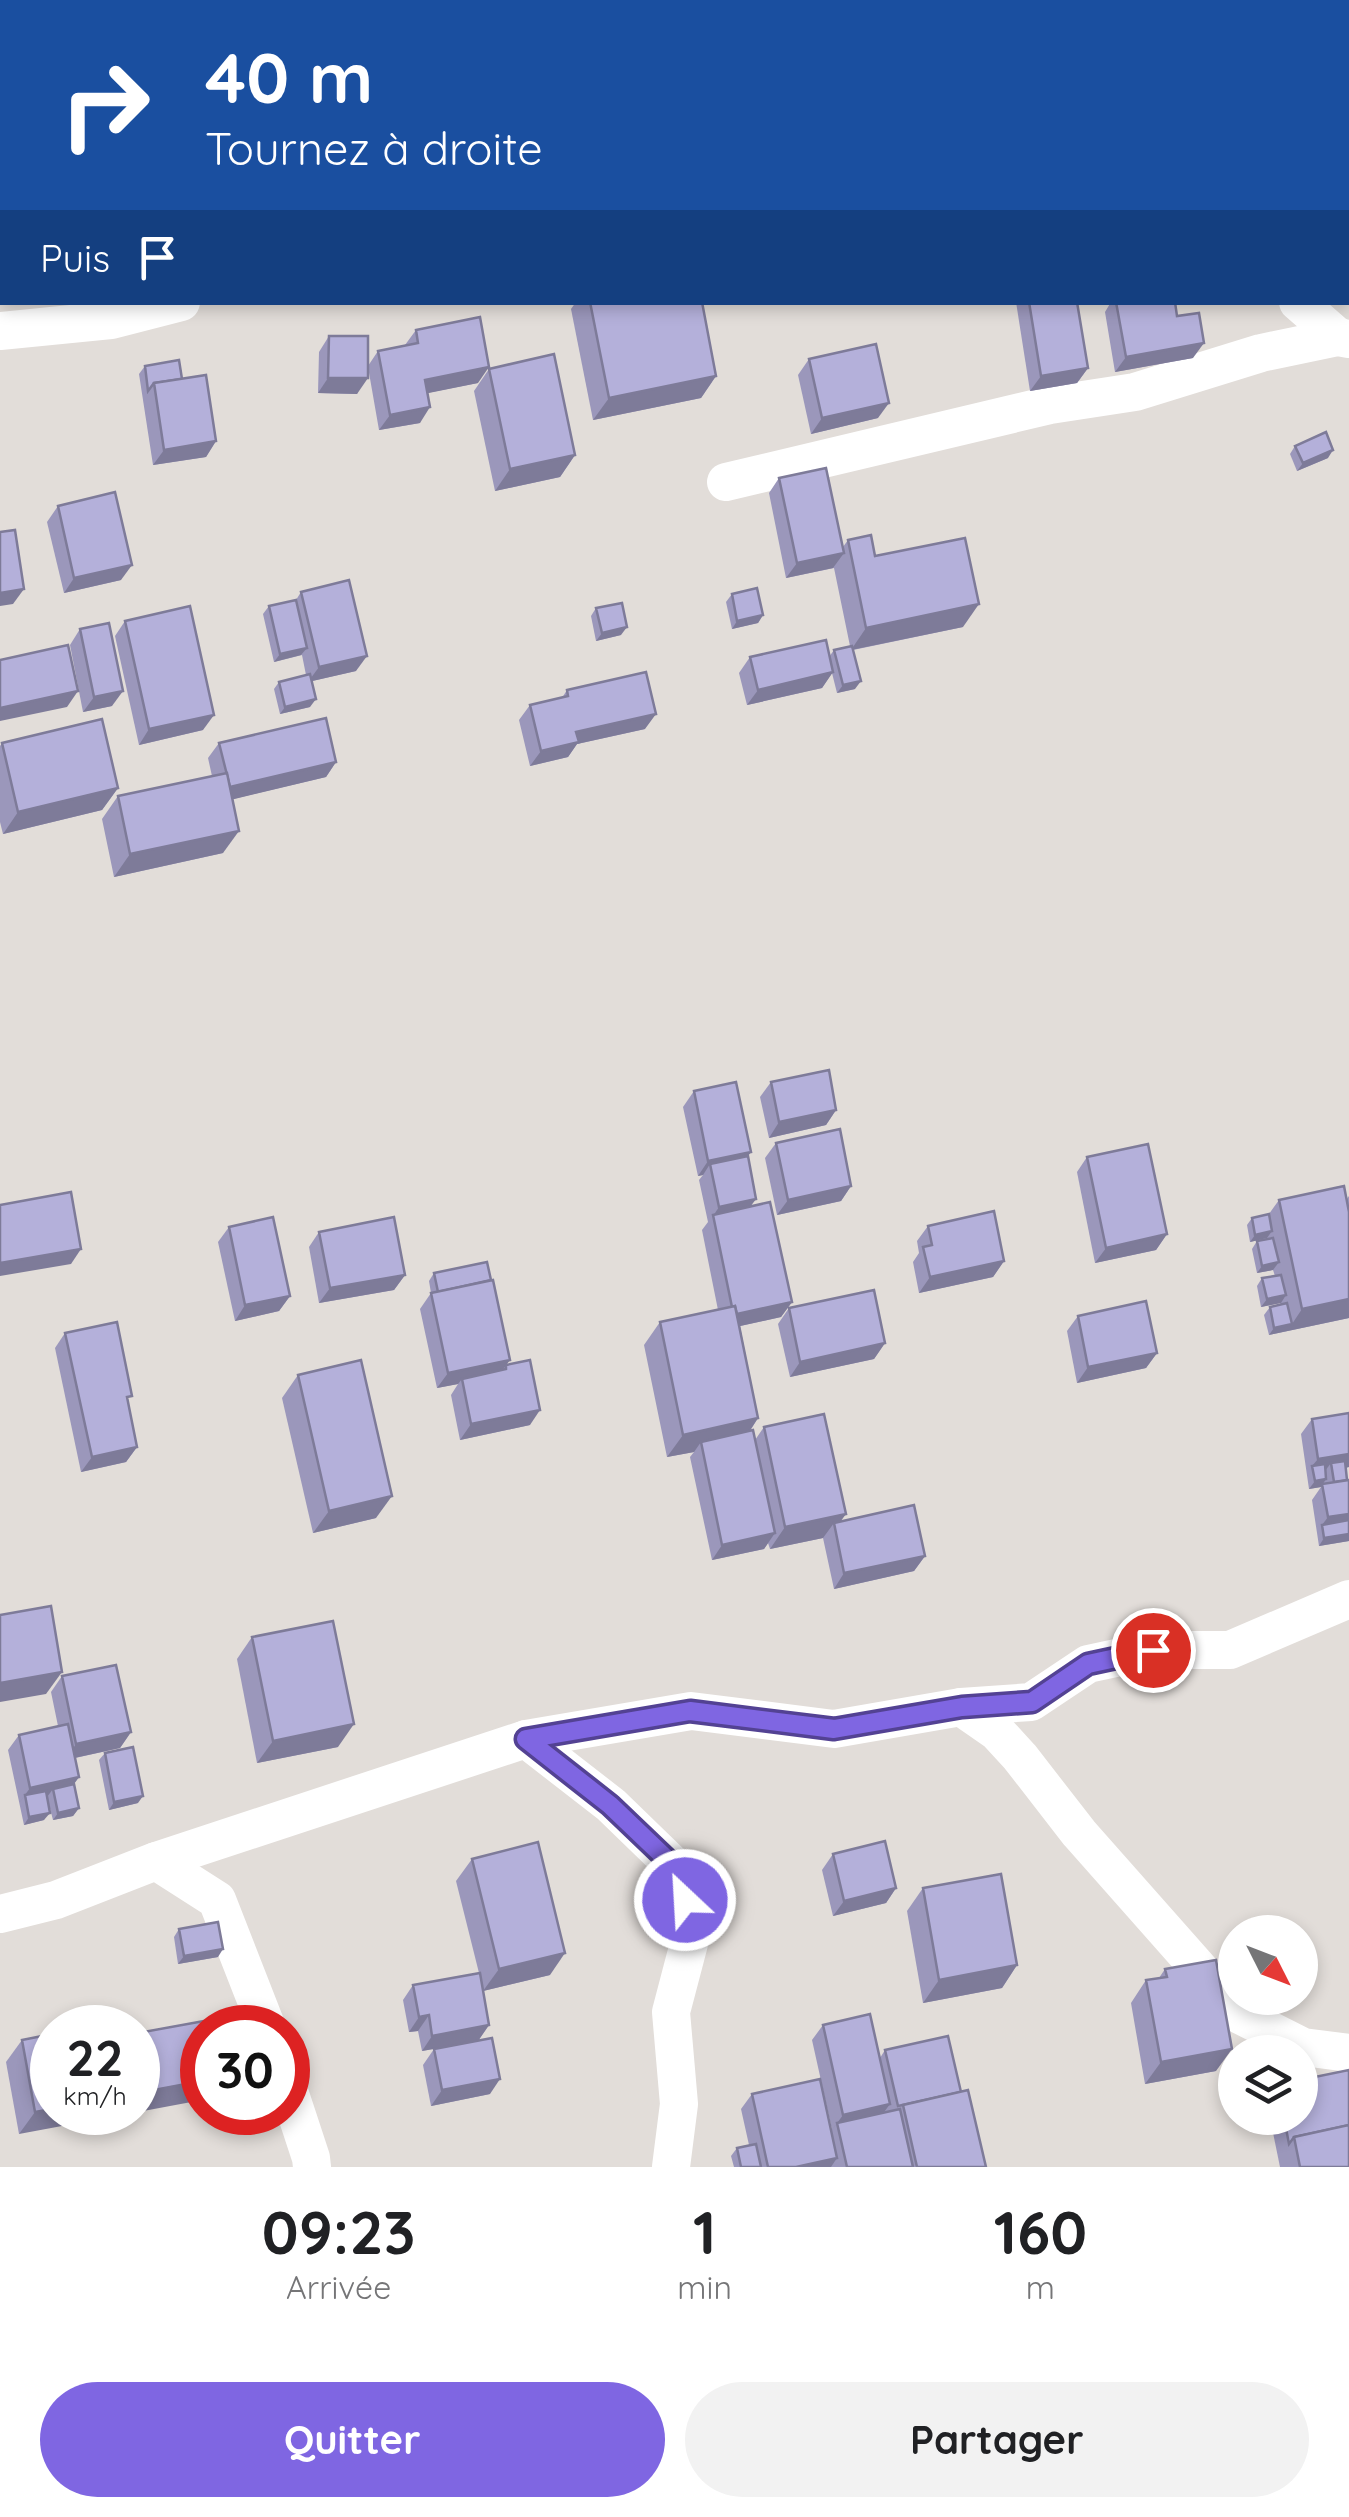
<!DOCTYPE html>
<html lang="fr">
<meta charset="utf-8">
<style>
body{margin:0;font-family:Quicksand,sans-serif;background:#f2f2f2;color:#202124;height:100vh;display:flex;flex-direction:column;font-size:38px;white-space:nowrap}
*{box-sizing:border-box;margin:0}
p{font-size:32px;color:#757577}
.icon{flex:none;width:55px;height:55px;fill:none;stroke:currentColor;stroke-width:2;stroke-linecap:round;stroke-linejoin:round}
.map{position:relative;height:2167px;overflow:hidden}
.sheet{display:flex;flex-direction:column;background:#fff;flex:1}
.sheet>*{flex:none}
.hud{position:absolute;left:0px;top:0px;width:1350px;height:305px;box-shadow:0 5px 15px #0003;background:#1a4fa0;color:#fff;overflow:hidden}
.needle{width:65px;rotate:132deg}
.controls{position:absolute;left:1218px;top:1915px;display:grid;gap:20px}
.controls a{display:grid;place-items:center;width:100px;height:100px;border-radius:50%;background:#fff;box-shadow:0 5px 15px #0003;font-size:50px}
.speed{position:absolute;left:30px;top:2005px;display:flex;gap:20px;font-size:50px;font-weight:700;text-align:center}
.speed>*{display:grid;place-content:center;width:130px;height:130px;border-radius:50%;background:#fff;box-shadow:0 5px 15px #0003;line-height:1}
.speed small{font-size:25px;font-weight:400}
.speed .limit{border:15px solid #d22;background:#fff;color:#111}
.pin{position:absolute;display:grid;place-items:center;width:85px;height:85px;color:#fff;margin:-42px;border:5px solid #fff;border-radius:50%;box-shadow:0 2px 10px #0007}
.me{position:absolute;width:110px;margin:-55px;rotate:335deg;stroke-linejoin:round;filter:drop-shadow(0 0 8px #0008)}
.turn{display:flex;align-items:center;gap:35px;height:210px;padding:0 40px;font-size:45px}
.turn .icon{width:130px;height:130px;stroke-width:2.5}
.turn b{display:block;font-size:70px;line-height:85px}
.then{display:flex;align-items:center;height:95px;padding:0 40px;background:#0003;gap:20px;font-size:38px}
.eta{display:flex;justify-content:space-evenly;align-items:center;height:170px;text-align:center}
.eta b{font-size:60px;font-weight:700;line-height:70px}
.cta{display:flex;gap:20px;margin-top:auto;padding:20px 40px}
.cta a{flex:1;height:115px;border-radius:60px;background:#7f66e2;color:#fff;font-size:40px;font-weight:700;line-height:115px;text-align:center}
.cta a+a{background:#f2f2f2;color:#202124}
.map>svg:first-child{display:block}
</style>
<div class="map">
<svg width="1349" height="2167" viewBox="0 0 1349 2167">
<rect width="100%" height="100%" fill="#e2ddd9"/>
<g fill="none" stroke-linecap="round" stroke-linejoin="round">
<g stroke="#fff" stroke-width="38">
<path d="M1201 0 1203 2"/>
<path d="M1298 302 1338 337"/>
<path d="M0 331 111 320 181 302"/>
<path d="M726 482 1050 405 1135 392 1261 353 1338 337 1349 339"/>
<path d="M961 1707 997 1732 1020 1757 1079 1833 1240 2015 1303 2047 1349 2053"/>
<path d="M526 1739 611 1805 678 1870 692 1932 671 2012 679 2104 671 2167"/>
<path d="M156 1861 217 1900 267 2028"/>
<path d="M0 1914 56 1900 156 1861 526 1739 691 1711 834 1729 961 1707 1031 1702 1088 1664 1153 1650H1230L1349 1599"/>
<path d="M288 2088 311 2158 312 2167"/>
</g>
</g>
<g fill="#9b97bb">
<path d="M500 0H618L616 2H501Z"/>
<path d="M739 0H801V2H738Z"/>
<rect x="866" y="0" width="82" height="2"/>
<path d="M576 302H702L716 376 701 398 593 420 571 309Z"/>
<path d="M1016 302H1077L1088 368 1077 383 1030 391Z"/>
<path d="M1111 302H1175L1177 316 1193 358 1115 372 1105 312Z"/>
<path d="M416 330 478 383 427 393 420 423 379 430 368 367 357 394 318 393 319 352 329 336 368 366 378 351 405 345Z"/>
<path d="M809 359 878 418 811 434 798 375Z"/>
<path d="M145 366 182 379 216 441 206 457 153 465 139 374Z"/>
<path d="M489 369 575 455 560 477 495 491 474 391Z"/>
<path d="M1295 446 1328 458 1297 471 1290 454Z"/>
<path d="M779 478 843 547 848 540 875 556 963 627 853 650 855 689 837 693 832 673 822 688 747 705 739 673 750 657H829L834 650 850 646 834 568 786 578 769 493Z"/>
<path d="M58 506 121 580 64 593 47 522Z"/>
<path d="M301 592 356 671 312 681 310 707 280 714 274 689 279 682 306 675 302 655 274 662 263 614 269 606 296 600Z"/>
<path d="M732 594 763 615 758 623 732 629 726 602Z"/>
<path d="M596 608 621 635 596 641 591 616Z"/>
<path d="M125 621 203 730 139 745 115 636Z"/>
<path d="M80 629 112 706 83 712 70 645Z"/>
<path d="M567 690 645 729 577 744 568 757 530 766 519 720 530 705 562 698Z"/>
<path d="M2 743 118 788 102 810 3 834 0 822V746Z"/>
<path d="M219 743 336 762 326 777 233 799 223 853 114 877 102 819 118 796 212 776 208 758Z"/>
<path d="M771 1082 836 1110 826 1125 769 1138 760 1097Z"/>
<path d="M694 1091 747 1157 751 1207 792 1302 781 1317 740 1326 758 1418 750 1431 755 1440 764 1427 841 1521 925 1556 914 1571 834 1589 823 1538 770 1549 768 1543 764 1549 712 1560 690 1457 694 1452 667 1457 644 1345 660 1322 718 1310 702 1230 708 1222 699 1180 703 1175 698 1176 683 1107Z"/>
<path d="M776 1143 851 1186 841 1201 777 1215 765 1158Z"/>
<path d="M1087 1157 1167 1234 1156 1250 1095 1263 1077 1172Z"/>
<path d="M1349 1196V1318L1269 1335 1264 1315 1270 1307 1281 1305 1280 1303 1261 1307 1257 1286 1262 1278 1275 1276 1273 1270 1257 1273 1252 1249 1257 1241 1267 1238 1250 1242 1247 1225 1252 1218 1269 1214 1279 1200H1346Z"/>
<path d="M928 1226 1004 1261 993 1277 919 1293 913 1262 919 1253 917 1241Z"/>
<path d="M229 1227 290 1296 279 1311 235 1321 218 1242Z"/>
<path d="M319 1232 405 1275 394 1290 319 1303 309 1247Z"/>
<path d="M434 1273 506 1365 530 1425 460 1440 451 1395 458 1384 437 1388 420 1309 431 1293 429 1281Z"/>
<path d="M789 1308 885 1343 874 1359 790 1377 778 1324Z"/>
<path d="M1078 1316 1157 1353 1146 1368 1077 1383 1067 1331Z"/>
<path d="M65 1333 128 1402 137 1447 126 1462 81 1472 55 1348Z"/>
<path d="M298 1375 376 1518 313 1533 282 1398Z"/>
<path d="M1349 1413V1467L1346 1468 1347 1480H1349V1541L1319 1546 1312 1500 1321 1487 1309 1489 1301 1434 1312 1419Z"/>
<path d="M252 1637 338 1747 257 1763 237 1659Z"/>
<path d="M62 1676 131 1732 120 1748 75 1758 79 1777 74 1784 79 1808 73 1816 53 1820 47 1797 44 1820 24 1825 8 1750 19 1735 58 1726 51 1692Z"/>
<path d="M105 1753 138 1803 109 1810 99 1760Z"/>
<path d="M833 1854 896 1888 886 1903 833 1916 822 1870Z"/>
<path d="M472 1859 550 1975 483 1991 489 2025 478 2041 422 2051 418 2031 409 2032 403 2000 413 1985 479 1973 456 1881Z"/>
<path d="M923 1888 1017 1965 1002 1988 923 2003 907 1911Z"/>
<path d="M179 1929 218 1957 178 1964 174 1937Z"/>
<path d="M1165 1969 1216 2071 1145 2084 1131 2003 1146 1980 1159 1978Z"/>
<path d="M823 2025 880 2058 885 2050 961 2092 986 2167H734L731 2156 737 2148 749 2145 741 2109 752 2094 832 2131V2130L812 2040Z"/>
<path d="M22 2040 52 2112 19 2134 6 2062Z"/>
<path d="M434 2049 490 2094 431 2106 423 2065Z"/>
<path d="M1270 2118H1300L1349 2167H1280Z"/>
</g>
<g fill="#7e7b99">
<path d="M2 200V219L0 220V203Z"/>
<path d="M1204 343 1193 358 1115 372 1126 357Z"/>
<path d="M489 367 478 383 414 396 425 380Z"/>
<path d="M1088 368 1077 383 1030 391 1041 376Z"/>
<path d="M716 376 701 398 593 420 609 398Z"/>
<path d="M328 378H368L357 394 318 393Z"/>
<path d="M889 403 878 418 811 434 822 418Z"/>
<path d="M430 407 420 423 379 430 390 415Z"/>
<path d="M216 441 206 457 153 465 164 450Z"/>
<path d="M1333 450 1328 458 1297 471 1303 463Z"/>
<path d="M575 455 560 477 495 491 510 469Z"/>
<path d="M844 553 833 568 786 578 797 563Z"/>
<path d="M132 565 121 580 64 593 74 578Z"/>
<path d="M24 589 13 604 0 606V593Z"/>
<path d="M979 604 963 627 851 650 866 628Z"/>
<path d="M763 615 758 623 732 629 737 621Z"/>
<path d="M627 627 621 635 596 641 602 633Z"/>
<path d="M307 648 301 655 274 662 280 654Z"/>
<path d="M367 656 356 671 308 682 319 667Z"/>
<path d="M833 672 822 688 747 705 758 690Z"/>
<path d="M861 681 855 689 837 693 843 685Z"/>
<path d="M78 691 67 707 0 721V708Z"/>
<path d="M123 691 112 706 83 712 94 697Z"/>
<path d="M316 699 310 707 280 714 285 707Z"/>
<path d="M656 714 645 729 577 744 568 757 530 766 541 751 576 732Z"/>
<path d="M214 715 203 730 139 745 149 729Z"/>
<path d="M336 762 326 777 218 803 228 787Z"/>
<path d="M118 788 102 810 3 834 18 812Z"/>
<path d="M239 831 223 853 114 877 130 854Z"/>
<path d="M836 1110 826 1125 769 1138 779 1122Z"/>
<path d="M751 1152 740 1167 710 1164 703 1175 698 1176 708 1161Z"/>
<path d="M851 1186 841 1201 777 1215 788 1200Z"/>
<path d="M756 1199 745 1214 713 1216 719 1207Z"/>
<path d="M1272 1231 1267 1238 1250 1242 1255 1235Z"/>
<path d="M1167 1234 1156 1250 1095 1263 1106 1248Z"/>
<path d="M81 1249 71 1264 0 1276V1263Z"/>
<path d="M1004 1261 993 1277 919 1293 930 1277Z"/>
<path d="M1279 1262 1273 1270 1257 1273 1262 1266Z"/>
<path d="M405 1275 394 1290 319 1303 330 1288Z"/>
<path d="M1286 1295 1281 1303 1261 1307 1267 1299Z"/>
<path d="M290 1296 279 1311 235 1321 245 1305Z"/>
<path d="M1349 1299V1318L1269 1335 1274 1328 1292 1324 1302 1309Z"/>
<path d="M792 1302 781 1317 722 1330 733 1315Z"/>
<path d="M885 1343 874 1359 790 1377 800 1362Z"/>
<path d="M1157 1353 1146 1368 1077 1383 1088 1367Z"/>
<path d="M510 1360 499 1375 462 1379 458 1384 437 1388 448 1373Z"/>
<path d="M540 1410 530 1425 460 1440 471 1424Z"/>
<path d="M758 1418 743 1441 701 1442 694 1452 667 1457 683 1435Z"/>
<path d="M137 1447 126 1462 81 1472 92 1457Z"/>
<path d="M1349 1454V1467L1332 1470 1331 1463 1325 1471 1312 1466 1318 1459Z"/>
<path d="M1326 1479 1321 1487 1309 1489 1315 1481Z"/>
<path d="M392 1496 376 1518 313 1533 329 1511Z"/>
<path d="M846 1514 835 1529 834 1523 823 1538 770 1549 785 1527Z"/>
<path d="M1349 1514V1527L1322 1525 1328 1517Z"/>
<path d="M775 1533 764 1549 712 1560 722 1545Z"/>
<path d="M1349 1534V1541L1319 1546 1324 1538Z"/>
<path d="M925 1556 914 1571 834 1589 844 1573Z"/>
<path d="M62 1672 46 1694 0 1702V1683Z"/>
<path d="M354 1724 338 1747 257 1763 273 1741Z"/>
<path d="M131 1732 120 1748 65 1760 76 1744Z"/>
<path d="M79 1777 68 1792 53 1789 47 1797 25 1795 19 1803 30 1788Z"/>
<path d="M143 1796 138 1803 109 1810 114 1802Z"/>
<path d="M79 1808 73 1816 53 1820 58 1813Z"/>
<path d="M50 1813 44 1820 24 1825 29 1817Z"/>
<path d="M896 1888 886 1903 833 1916 844 1901Z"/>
<path d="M223 1949 218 1957 178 1964 184 1956Z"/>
<path d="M565 1953 550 1975 483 1991 499 1969Z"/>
<path d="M1017 1965 1002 1988 923 2003 939 1980Z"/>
<path d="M429 2015 418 2031 409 2032 419 2017Z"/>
<path d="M489 2025 478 2041 422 2051 432 2036Z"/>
<path d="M1232 2049 1216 2071 1145 2084 1161 2062Z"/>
<path d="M500 2079 490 2094 431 2106 442 2090Z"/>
<path d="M202 2081V2100L138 2112V2093Z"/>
<path d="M890 2104 879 2119 837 2123 832 2130 843 2115Z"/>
<path d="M52 2109V2112H137L19 2134 35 2112Z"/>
<path d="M837 2158 831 2167H796Z"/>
</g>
<g fill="#b4b0da" stroke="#7e7b99" stroke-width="2.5">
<path d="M0 0H35V2H2V27L0 28Z"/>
<rect x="45" y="0" width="17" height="2"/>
<rect x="132" y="0" width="50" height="2"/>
<rect x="514" y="0" width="48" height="2"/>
<path d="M570 0H618L604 2H570Z"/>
<rect x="752" y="0" width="49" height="2"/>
<path d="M886 0H948V2H887Z"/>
<path d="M1349 97V152H1348V98Z"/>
<path d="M0 120H2V200L0 188Z"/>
<path d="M590 302H702L716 376 609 398Z"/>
<path d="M1029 302H1077L1088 368 1041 376Z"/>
<path d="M1116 302H1175L1177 316 1199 313 1204 343 1126 357Z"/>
<path d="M480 317 489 367 425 380 430 407 390 415 378 351 418 343 416 330Z"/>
<path d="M329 336H368V378H328Z"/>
<path d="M876 344 889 403 822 418 809 359Z"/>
<path d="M554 354 575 455 510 469 489 369Z"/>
<path d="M179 360 182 379 154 383 148 391 145 366Z"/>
<path d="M206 375 216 441 164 450 154 383Z"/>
<path d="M1326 432 1333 450 1303 463 1295 446Z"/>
<path d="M826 468 844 553 797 563 779 478Z"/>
<path d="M115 492 132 565 74 578 58 506Z"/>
<path d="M15 530 24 589 0 593V532Z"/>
<path d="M871 535 875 556 965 538 979 604 866 628 848 540Z"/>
<path d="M349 580 367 656 319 667 301 592Z"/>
<path d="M757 588 763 615 737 621 732 594Z"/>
<path d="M296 600 307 648 280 654 269 606Z"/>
<path d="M622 603 627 627 602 633 596 608Z"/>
<path d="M190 606 214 715 149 729 125 621Z"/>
<path d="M109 623 123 691 94 697 80 629Z"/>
<path d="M826 640 833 672 758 690 750 657Z"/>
<path d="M68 645 78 691 0 708V660Z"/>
<path d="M852 646 861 681 843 685 834 650Z"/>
<path d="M646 672 656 714 576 732 579 742 541 751 530 705 568 696 567 690Z"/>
<path d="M310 674 316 699 285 707 279 682Z"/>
<path d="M326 718 336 762 230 787 219 743Z"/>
<path d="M102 719 118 788 18 812 2 743Z"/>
<path d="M227 773 239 831 130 854 118 796Z"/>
<path d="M829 1070 836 1110 779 1122 771 1082Z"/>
<path d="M736 1082 751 1152 708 1161 694 1091Z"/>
<path d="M840 1129 851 1186 788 1200 776 1143Z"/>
<path d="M1148 1144 1167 1234 1106 1248 1087 1157Z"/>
<path d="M748 1156 756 1199 719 1207 710 1164Z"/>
<path d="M1344 1186 1349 1212V1299L1302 1309 1279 1200Z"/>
<path d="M71 1192 81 1249 0 1263V1205Z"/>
<path d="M770 1202 792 1302 737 1314 735 1306 732 1307 713 1215Z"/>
<path d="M994 1211 1004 1261 930 1277 923 1247 932 1245 928 1226Z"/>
<path d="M1269 1214 1272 1231 1255 1235 1252 1218Z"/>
<path d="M273 1217 290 1296 245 1305 229 1227Z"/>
<path d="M394 1217 405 1275 330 1288 319 1232Z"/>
<path d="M1273 1238 1279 1262 1262 1266 1257 1241Z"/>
<path d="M487 1262 491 1280 438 1292 434 1273Z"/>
<path d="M1281 1275 1286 1295 1267 1299 1262 1278Z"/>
<path d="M493 1280 510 1360 448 1373 431 1293Z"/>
<path d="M874 1290 885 1343 800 1362 789 1308Z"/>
<path d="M1146 1301 1157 1353 1088 1367 1078 1316Z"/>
<path d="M1287 1303 1292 1324 1274 1328 1270 1307Z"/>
<path d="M735 1306 758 1418 683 1435 660 1322Z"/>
<path d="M117 1322 132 1396 127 1397 137 1447 92 1457 65 1333Z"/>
<path d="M361 1360 392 1496 329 1511 298 1375Z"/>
<path d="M530 1360 540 1410 471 1424 462 1379 506 1369V1365Z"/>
<path d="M1349 1413V1454L1318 1459 1312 1419Z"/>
<path d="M824 1414 846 1514 785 1527 764 1427Z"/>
<path d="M753 1430 775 1533 722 1545 701 1442Z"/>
<path d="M1345 1461 1347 1480 1334 1482 1331 1463Z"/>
<path d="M1325 1464 1326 1479 1315 1481 1312 1466Z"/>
<path d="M1349 1480V1514L1328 1517 1322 1484Z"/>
<path d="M914 1505 925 1556 844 1573 834 1523Z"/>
<path d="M1349 1520V1534L1324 1538 1322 1525Z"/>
<path d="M51 1606 62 1672 0 1683V1615Z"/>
<path d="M333 1621 354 1724 273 1741 252 1637Z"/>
<path d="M116 1665 131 1732 76 1744 62 1676Z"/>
<path d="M68 1724 79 1777 30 1788 19 1735Z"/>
<path d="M133 1747 143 1796 114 1802 105 1753Z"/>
<path d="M74 1784 79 1808 58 1813 53 1789Z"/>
<path d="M46 1791 50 1813 29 1817 25 1795Z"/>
<path d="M885 1841 896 1888 844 1901 833 1854Z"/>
<path d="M538 1842 565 1953 499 1969 472 1859Z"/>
<path d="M1001 1874 1017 1965 939 1980 923 1888Z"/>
<path d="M218 1922 223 1949 184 1956 179 1929Z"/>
<path d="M1216 1960 1232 2049 1161 2062 1146 1980 1167 1977 1165 1969Z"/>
<path d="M480 1973 489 2025 432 2036 429 2015 419 2017 413 1985Z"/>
<path d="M248 2013 251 2028H202V2081L138 2093V2033Z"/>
<path d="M870 2014 890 2104 843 2115 823 2025Z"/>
<path d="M127 2020 128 2028H88Z"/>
<path d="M52 2034V2109L35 2112 22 2040Z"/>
<path d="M948 2036 961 2092 898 2106 885 2050Z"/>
<path d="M492 2038 500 2079 442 2090 434 2049Z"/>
<path d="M1349 2070V2125L1294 2137 1289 2144 1284 2118H1300V2080Z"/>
<path d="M820 2079 837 2158 796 2167H768L752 2094Z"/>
<path d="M968 2090 986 2167H917L903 2105Z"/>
<path d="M900 2109 913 2167H847L837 2123Z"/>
<path d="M1349 2125V2167H1300L1294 2137Z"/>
<path d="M756 2144 761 2167H741L737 2148Z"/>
</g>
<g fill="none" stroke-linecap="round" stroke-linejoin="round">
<g stroke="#534293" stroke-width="25">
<path id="route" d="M685 1900 678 1870 610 1805 526 1739 690 1711 834 1729 962 1707 1032 1702 1088 1664 1153 1650"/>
</g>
<use href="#route" stroke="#7f66e2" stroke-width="18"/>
</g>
</svg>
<div class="controls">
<a><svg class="needle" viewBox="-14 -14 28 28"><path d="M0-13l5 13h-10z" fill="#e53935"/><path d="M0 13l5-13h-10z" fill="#757577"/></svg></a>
<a><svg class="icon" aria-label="layers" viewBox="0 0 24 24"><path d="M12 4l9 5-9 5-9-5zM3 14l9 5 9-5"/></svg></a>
</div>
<div class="speed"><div>22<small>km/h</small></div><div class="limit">30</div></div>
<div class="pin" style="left:1153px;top:1650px;background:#d93025"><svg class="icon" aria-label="arrive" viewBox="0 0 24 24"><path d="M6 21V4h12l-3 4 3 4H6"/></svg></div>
<svg class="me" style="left:685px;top:1900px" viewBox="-20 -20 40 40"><circle r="17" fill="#7f66e2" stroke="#fff" stroke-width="3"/><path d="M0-11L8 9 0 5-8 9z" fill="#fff"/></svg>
<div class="hud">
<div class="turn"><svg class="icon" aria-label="right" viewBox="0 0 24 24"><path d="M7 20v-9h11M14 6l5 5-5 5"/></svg><div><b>40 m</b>Tournez à droite</div></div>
<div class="then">Puis<svg class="icon" aria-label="arrive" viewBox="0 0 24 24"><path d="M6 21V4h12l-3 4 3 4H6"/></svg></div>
</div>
</div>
<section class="sheet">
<div class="eta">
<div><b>09:23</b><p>Arrivée</p></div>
<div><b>1</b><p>min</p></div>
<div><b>160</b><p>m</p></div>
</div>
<div class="cta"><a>Quitter</a><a>Partager</a></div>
</section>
